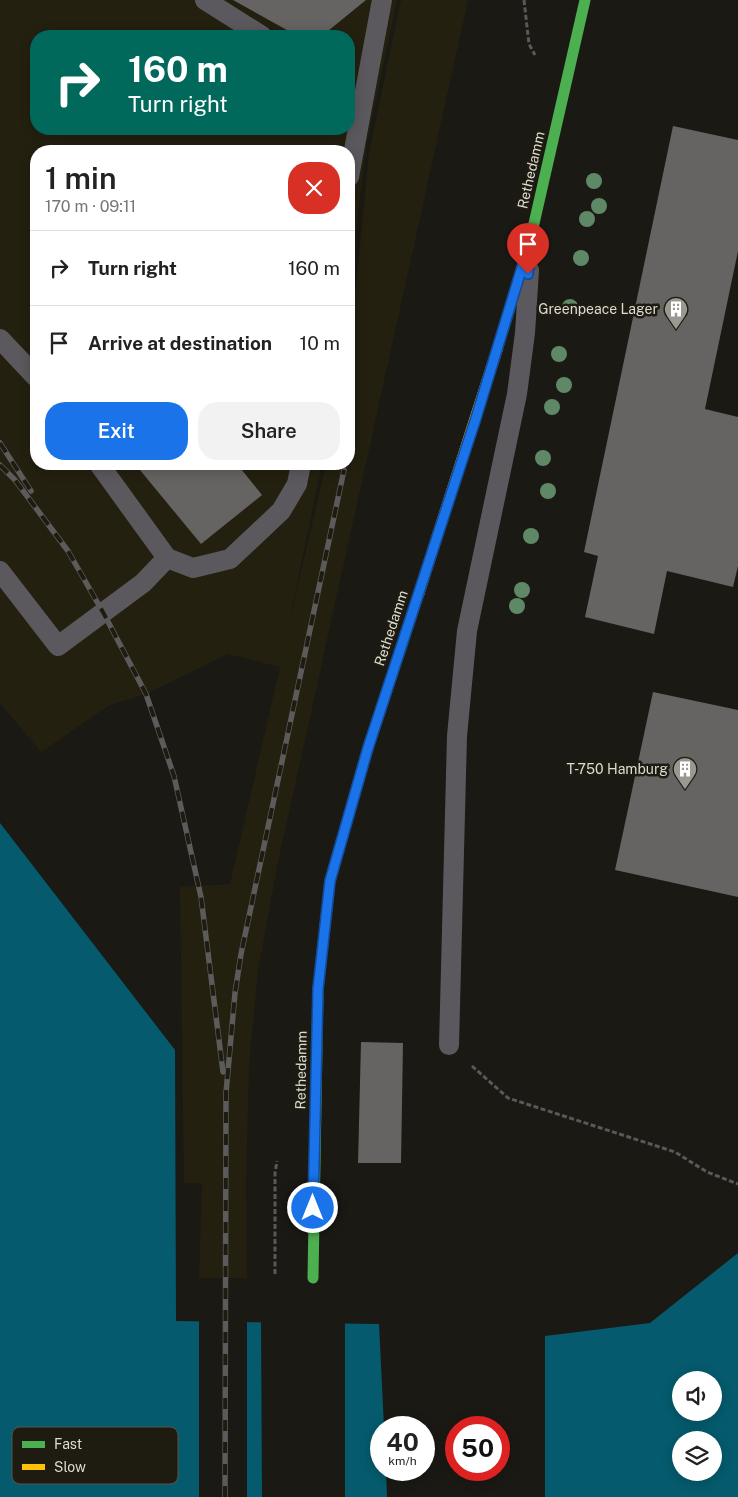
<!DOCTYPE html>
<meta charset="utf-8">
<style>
body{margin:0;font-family:"Public Sans",sans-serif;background:#f2f2f2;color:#222;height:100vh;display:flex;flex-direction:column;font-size:19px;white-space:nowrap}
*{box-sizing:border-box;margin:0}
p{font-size:16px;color:#767676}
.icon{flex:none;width:28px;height:28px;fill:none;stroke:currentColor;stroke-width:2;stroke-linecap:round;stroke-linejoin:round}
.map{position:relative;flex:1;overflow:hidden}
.sheet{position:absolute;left:30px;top:145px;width:325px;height:325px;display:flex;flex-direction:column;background:#fff;border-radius:20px;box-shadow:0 2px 12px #0003}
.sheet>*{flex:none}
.hud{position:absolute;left:30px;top:30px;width:325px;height:105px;border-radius:20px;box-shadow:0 2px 12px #0003;background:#00695c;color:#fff;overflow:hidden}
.fabs{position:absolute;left:672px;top:1371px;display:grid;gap:10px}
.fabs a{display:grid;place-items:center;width:50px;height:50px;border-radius:50%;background:#fff;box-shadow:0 2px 12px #0003;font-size:25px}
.speed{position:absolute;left:370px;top:1416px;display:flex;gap:10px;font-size:25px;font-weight:700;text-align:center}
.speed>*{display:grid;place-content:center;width:65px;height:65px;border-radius:50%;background:#fff;box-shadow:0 2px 12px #0003;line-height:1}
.speed small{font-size:12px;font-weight:400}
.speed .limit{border:8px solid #d22;background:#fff;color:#111}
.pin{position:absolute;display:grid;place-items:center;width:42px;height:42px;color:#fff;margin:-51px -21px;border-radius:50% 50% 50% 0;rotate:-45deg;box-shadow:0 0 5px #0007}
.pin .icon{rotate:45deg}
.me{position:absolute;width:55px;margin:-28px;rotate:0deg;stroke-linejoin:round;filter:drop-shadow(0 0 4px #0008)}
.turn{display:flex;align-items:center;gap:18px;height:105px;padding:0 15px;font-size:22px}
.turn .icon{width:65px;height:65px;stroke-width:2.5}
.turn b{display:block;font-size:35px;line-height:42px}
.round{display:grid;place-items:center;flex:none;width:52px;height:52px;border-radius:20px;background:#f2f2f2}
.head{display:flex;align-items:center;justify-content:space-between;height:85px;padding:0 15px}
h1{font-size:30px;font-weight:600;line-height:38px}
.cta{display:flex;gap:10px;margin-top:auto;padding:10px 15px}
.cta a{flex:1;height:58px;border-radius:20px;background:#1a73e8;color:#fff;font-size:20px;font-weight:600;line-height:58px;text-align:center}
.cta a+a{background:#f2f2f2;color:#222}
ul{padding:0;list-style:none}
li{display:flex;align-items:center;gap:15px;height:75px;padding:0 15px;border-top:1px solid #e0e0e0}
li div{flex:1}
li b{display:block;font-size:19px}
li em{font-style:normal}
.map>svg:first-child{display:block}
</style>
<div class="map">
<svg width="738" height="1497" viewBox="0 0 738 1497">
<rect width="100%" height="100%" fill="#1a1914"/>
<path fill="#242010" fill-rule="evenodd" d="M0 0H397L367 142 349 287V151H36V464H322L288 628 326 464H349V356L369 153 401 0H468L277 867 258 971 249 1065 246 1183 247 1278H199L202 1183H184L180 887 230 884 280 667 228 654 146 694 110 705 41 752 0 703ZM36 36H349V129H36Z"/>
<g fill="#055b6d" fill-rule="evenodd">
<path d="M0 823 175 1050 176 1321 379 1324 384 1427 381 1428V1470H386L387 1497H0Z"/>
<path d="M738 1253V1497H545V1336L650 1323ZM681 1380H714V1412H681ZM681 1440H714V1472H681Z"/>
</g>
<g fill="#1a1914">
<path d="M199 1319 247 1320V1497H199Z"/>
<path d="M261 1320 345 1321V1497H262Z"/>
</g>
<g fill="#666363">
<path d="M233 0H366L328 31 311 36 294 34Z"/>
<path d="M673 126 738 140V251L705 409 738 417V566L733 587 667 571 654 634 585 617 598 556 584 552Z"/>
<path d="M135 464H237L262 495 201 544Z"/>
<path d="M653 692 738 710V897L615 870Z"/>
<path d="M361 1042 403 1043 401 1163H358Z"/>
</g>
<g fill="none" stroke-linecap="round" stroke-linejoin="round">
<g stroke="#5b5859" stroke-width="3" stroke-dasharray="5 2.5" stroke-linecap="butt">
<path d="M524 0 529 44 535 55"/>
<path d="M472 1066 508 1098 675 1152 707 1172 738 1184"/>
<path d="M275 1274V1173L277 1161"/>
</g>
<g stroke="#5c595e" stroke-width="20">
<path d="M205 0 262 36"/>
<path d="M349 177 382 0"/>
<path d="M0 339 36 377"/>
<path d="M99 464 167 558"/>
<path d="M0 571 58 646 143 583 167 558 193 568 230 559 281 511 297 484 301 464"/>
<path d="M449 1045 457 736 467 631 517 394 525 333 529 270"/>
</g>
<g stroke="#4caf50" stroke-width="11">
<path d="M497 350 530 241 585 0"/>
<path d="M313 1278 318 989 330 881 368 748 419 593"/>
</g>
<path stroke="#ffc107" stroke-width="11" d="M419 593 497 350"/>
<g stroke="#5d5a5b" stroke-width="5.5">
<g id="rail">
<path d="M0 443 31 491"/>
<path d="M0 465 15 480 68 551 104 614 146 694 174 776 201 897 223 1072"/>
<path d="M225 1497 226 1093 235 993 241 954 344 470"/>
</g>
</g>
<use href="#rail" stroke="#1e1b10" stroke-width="4" stroke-dasharray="11" stroke-linecap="butt"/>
</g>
<g fill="#5f8966">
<circle cx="594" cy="181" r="8"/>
<circle cx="599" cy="206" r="8"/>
<circle cx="587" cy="219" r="8"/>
<circle cx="581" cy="258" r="8"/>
<circle cx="570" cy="307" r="8"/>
<circle cx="559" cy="354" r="8"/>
<circle cx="564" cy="385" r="8"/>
<circle cx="552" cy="407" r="8"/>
<circle cx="543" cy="458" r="8"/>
<circle cx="548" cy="491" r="8"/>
<circle cx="531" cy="536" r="8"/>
<circle cx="522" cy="590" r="8"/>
<circle cx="517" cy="606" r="8"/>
</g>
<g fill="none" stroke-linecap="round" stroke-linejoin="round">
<g stroke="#114b97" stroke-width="12">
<path id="route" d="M313 1208 318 989 330 881 368 748 476 418 530 241 528 274"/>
</g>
<use href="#route" stroke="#1a73e8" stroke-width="9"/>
</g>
<defs>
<g id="building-pin" transform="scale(1.25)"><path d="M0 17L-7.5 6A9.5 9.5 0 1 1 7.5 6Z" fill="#999891" stroke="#1e1b10"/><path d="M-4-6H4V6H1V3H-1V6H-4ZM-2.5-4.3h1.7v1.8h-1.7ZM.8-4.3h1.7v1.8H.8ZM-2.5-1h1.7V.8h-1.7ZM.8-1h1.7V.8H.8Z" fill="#fff"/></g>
</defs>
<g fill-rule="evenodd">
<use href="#building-pin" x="676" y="309"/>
<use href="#building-pin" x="685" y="769"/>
</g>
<g text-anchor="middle" stroke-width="5" stroke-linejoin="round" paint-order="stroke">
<g font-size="14" fill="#dedcd5" stroke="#1e1b10">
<text transform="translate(531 170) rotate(-77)" y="5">Rethedamm</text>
<text transform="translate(391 628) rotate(-72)" y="5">Rethedamm</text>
<text transform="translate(301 1070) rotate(-89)" y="5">Rethedamm</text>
</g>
<g font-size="14" fill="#dedcd5" stroke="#1e1b10" text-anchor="end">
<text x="658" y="314">Greenpeace Lager</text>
<text x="668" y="774">T-750 Hamburg</text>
</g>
</g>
<rect x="12" y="1427" width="166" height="57" rx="8" fill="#1e1b10" stroke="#58554b" stroke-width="1"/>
<rect x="22" y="1441" width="23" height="7" fill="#4caf50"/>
<rect x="22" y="1464" width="23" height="6" fill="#ffc107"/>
<g font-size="14" fill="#dedcd5">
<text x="54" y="1449">Fast</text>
<text x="54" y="1472">Slow</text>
</g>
</svg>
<div class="fabs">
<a><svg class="icon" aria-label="sound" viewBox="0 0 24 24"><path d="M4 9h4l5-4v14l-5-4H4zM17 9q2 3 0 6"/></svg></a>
<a><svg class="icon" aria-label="layers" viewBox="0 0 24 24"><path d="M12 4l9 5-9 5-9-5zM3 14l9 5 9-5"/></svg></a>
</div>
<div class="speed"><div>40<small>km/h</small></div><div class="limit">50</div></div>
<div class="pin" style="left:528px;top:274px;background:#d93025"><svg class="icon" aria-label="arrive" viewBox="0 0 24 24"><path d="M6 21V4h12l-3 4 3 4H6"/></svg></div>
<svg class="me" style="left:313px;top:1208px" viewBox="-20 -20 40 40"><circle r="17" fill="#1a73e8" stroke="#fff" stroke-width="3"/><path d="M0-11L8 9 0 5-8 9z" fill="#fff"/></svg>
<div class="hud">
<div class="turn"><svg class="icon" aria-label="right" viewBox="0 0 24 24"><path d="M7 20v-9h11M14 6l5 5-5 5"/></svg><div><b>160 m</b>Turn right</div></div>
</div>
<section class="sheet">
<div class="head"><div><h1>1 min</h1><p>170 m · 09:11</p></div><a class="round" style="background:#d93025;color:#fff"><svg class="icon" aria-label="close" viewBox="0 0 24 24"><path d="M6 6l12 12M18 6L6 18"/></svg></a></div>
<ul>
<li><svg class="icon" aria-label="right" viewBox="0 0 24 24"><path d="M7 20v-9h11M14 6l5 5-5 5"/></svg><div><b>Turn right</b></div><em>160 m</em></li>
<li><svg class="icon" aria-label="arrive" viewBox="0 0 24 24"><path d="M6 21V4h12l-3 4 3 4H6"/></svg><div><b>Arrive at destination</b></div><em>10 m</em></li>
</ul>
<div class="cta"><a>Exit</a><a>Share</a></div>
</section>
</div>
